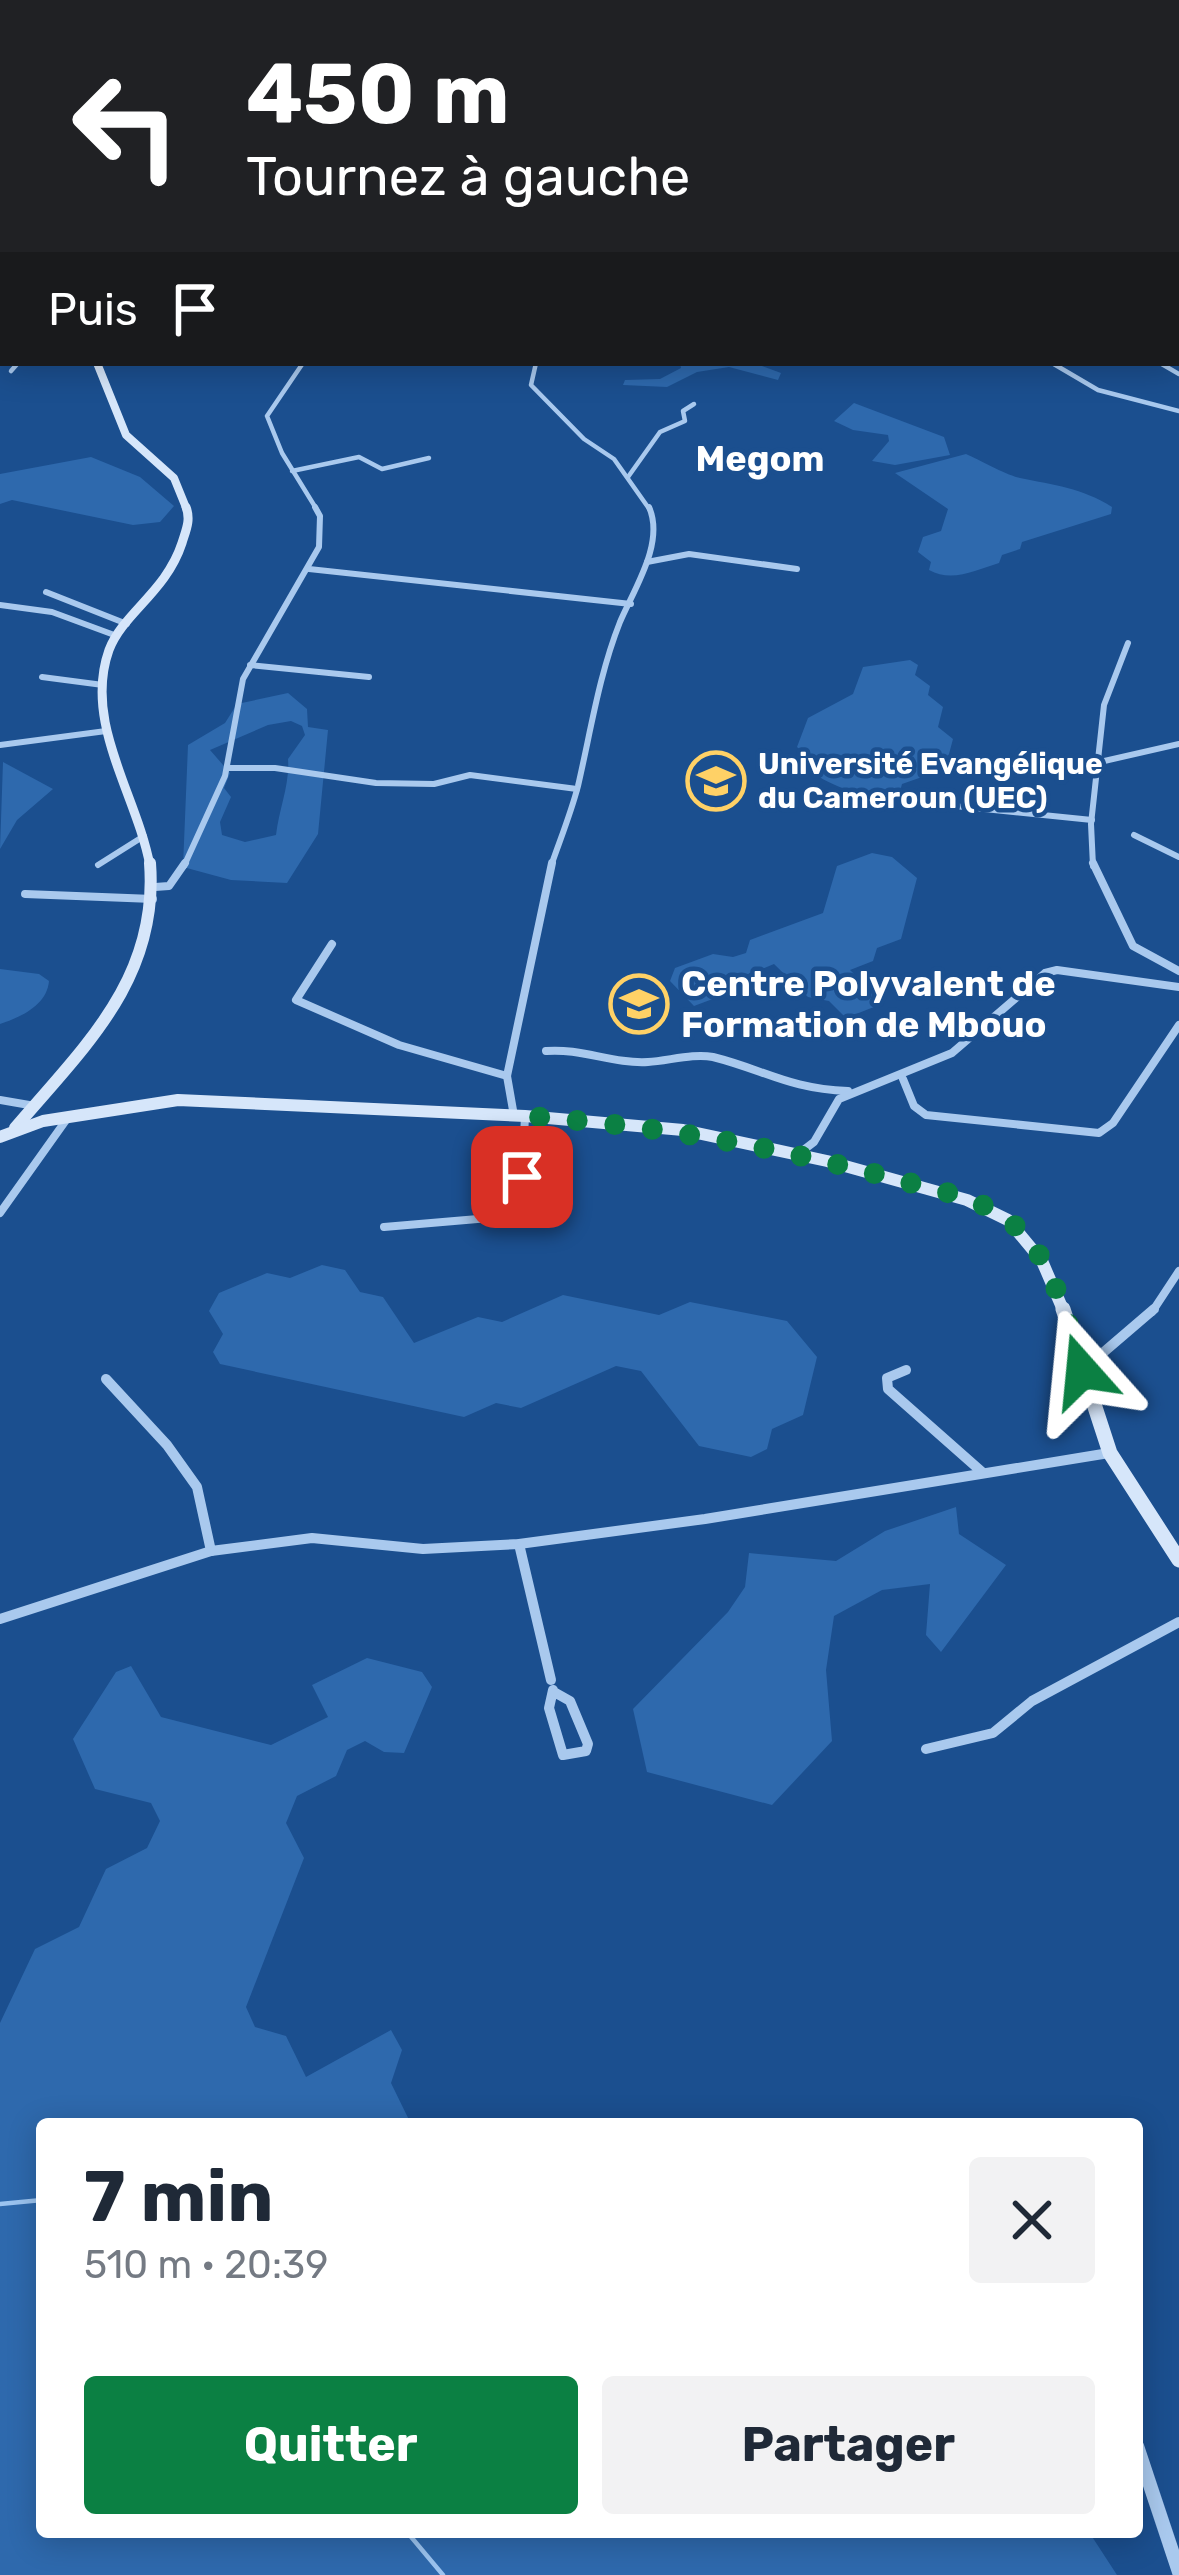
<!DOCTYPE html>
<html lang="fr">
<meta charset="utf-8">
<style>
body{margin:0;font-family:Rubik,sans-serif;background:#f2f2f3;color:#1f2937;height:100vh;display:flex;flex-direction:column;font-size:45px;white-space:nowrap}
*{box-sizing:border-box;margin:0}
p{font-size:39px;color:#747a83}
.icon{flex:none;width:66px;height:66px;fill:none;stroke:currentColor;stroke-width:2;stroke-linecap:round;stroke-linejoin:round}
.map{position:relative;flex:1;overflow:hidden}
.sheet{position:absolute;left:36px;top:2118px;width:1107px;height:420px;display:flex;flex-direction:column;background:#fff;border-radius:12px;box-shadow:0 6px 30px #0003}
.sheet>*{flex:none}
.top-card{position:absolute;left:0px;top:0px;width:1179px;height:366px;box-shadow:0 6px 30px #0003;background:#202124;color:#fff;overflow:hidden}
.pin{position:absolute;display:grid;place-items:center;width:102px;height:102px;color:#fff;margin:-51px;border-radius:24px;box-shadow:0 6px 18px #0006}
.me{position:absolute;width:132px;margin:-66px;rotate:342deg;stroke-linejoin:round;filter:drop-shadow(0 0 9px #0008)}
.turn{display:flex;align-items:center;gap:42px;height:252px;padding:0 48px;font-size:54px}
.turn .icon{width:156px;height:156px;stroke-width:2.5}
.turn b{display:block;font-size:84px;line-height:102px}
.then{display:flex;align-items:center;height:114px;padding:0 48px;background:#0003;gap:24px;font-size:45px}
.round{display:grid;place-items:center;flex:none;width:126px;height:126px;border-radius:12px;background:#f2f2f3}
.headline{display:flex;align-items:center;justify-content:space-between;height:204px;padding:0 48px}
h1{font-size:72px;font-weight:700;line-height:90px}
.primary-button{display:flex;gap:24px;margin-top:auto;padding:24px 48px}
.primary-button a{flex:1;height:138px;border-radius:12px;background:#0b8043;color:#fff;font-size:48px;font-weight:700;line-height:138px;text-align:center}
.primary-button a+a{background:#f2f2f3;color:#1f2937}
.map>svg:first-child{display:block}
</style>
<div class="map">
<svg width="1179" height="2575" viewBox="0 0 1179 2575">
<rect width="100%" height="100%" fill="#1b4f8f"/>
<g fill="#2e69ad" fill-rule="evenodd">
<path d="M680 363H754L781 373 778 380 729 367 697 372 667 387 623 385 625 380 660 379 681 368Z"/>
<path d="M854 403 944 437 950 455 895 465 872 461 889 441 888 435 853 430 834 421Z"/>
<path d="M966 454C980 460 1006 475 1020 478 1054 485 1082 488 1112 507L1111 514 1022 542 1020 549 1002 555 999 563C976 570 952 583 929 570L931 562 918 552 923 537 941 531 948 509 895 473Z"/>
<path d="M91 457 140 477 174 506 160 522 133 525 12 500 0 504V474Z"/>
<path d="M910 660 918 665 915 675 930 686 928 695 943 707 938 727 953 739 945 769 902 784 899 795C875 803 827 785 809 770L812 760 797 747 808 718 853 694 863 667Z"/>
<path d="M288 693 307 709 308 727 328 730 318 834 287 883 231 880 183 867 188 745 225 723 237 704ZM291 721 302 726 305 735 288 759C290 784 279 809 276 835L245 842 222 835 220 822 231 797 224 788 230 773 210 750 268 725Z"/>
<path d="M3 762 53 789 17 820 0 849Z"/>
<path d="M872 853 892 857 917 878 901 939 877 948 873 961 850 970 884 1003 846 1018 829 1001 808 997 774 964 762 969 758 982 694 1006 670 981 675 968 713 954 733 957 746 953 750 940 823 913 837 866Z"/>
<path d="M0 969 39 974 49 981C47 1005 21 1017 0 1024Z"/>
<path d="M322 1265 345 1270 360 1292 383 1297 414 1343 478 1317 502 1322 563 1295 659 1315 690 1302 787 1321 817 1357 803 1415 772 1429 767 1449 751 1457 699 1446 641 1371 616 1366 521 1408 496 1403 464 1417 220 1364 213 1352 223 1334 209 1311 219 1293 267 1273 290 1278Z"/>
<path d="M956 1507 959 1534 1006 1565 941 1652 926 1635 930 1584 882 1590 834 1616 826 1670 832 1741 772 1805 647 1772 633 1709 728 1612 745 1587 749 1553 836 1561 885 1531Z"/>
<path d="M367 1658 422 1672 432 1687 404 1753 384 1752 365 1741 347 1750 336 1776 297 1796 286 1823 304 1858 246 2007 255 2027 286 2036 306 2077 391 2030 402 2050 391 2083 411 2124H42V2532H1089L1117 2575H0V2023L35 1949 79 1927 106 1869 147 1848 160 1821 151 1803 95 1789 73 1739 116 1672 131 1666 161 1717 271 1745 328 1717 312 1685Z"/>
</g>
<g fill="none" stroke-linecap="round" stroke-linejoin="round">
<g stroke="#9cc4f0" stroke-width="4.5">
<path d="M0 2204 42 2200"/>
<path d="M407 2532 443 2575"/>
</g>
<g fill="#3c6290" fill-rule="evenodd">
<path d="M0 3 3 4V15L0 14Z"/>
<rect x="1176" y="238" width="3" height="8"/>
</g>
<g stroke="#a9c9ee" stroke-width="4.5">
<path d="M258 0 263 3"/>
<path d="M540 0 544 3"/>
<path d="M594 0 600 3"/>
<path d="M645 0 653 3"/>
<path d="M700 0 706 3"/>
<path d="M740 0 746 3"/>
<path d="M1009 0 1019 3"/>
<path d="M1086 0 1093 3"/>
<path d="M406 3 420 0"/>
<path d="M836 3 857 0"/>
<path d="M1051 3 1075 0"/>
<path d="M1136 3 1149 0"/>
<path d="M0 255 3 240"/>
<path d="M303 363 267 416 282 453 317 510"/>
<path d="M536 363 531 385 584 439 614 459 650 510"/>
<path d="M1052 363 1098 390 1179 411"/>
<path d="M1160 363 1179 374"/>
<path d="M11 371 18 363"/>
<path d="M292 471 359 457 382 469 429 458"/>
<path d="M628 477 660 432 685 421 683 411 694 404"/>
</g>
<g stroke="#a9c9ee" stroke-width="6">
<path d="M647 562 689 554 797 569"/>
<path d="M309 569 631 604"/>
<path d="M46 592 127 624"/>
<path d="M0 605 52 612 117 636"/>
<path d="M250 665 369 677"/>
<path d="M42 677 103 685"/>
<path d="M0 745 106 731"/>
<path d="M1100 762 1179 744"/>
<path d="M227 768H275L376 783 434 784 470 775 577 789"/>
<path d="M955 806 1092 820"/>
<path d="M1134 835 1179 857"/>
<path d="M98 865 144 836"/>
<path d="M184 866 225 776 243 679 319 547 320 516 315 507"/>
<path d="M551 866C560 840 571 813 578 786 591 730 599 675 620 622 634 589 665 543 649 507"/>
<path d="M1093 866 1091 824 1104 705 1128 643"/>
</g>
<g stroke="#a9c9ee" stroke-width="8">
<path d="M1093 863 1133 946 1179 971"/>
<path d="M155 887 169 886 185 863"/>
<path d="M25 894 153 899"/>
<path d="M332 944 296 1000 399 1045 507 1076"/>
<path d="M546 1051C581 1048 613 1064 648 1062 668 1061 693 1053 713 1057 765 1070 789 1089 848 1091"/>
<path d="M903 1079 914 1106 926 1115 1099 1133 1113 1123 1179 1025"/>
<path d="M0 1100 35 1106"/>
<path d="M514 1116 507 1076 552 863"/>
<path d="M797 1155 814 1142 839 1099 952 1053 1045 973 1057 970 1179 987"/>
<path d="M0 1213 69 1116"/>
<path d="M384 1227 514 1216 521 1199 525 1116"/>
<path d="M1152 1312 1179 1271"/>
</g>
<g stroke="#a9c9ee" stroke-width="10">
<path d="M1084 1369 1154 1309"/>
<path d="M906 1370 887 1378 888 1389 982 1472"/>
<path d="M106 1379 167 1445 197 1487 211 1551"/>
<path d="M519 1544 551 1680"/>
<path d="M0 1619 211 1551 312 1538 423 1549 519 1544 705 1519 1109 1453"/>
<path d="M553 1690 549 1708 563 1755 586 1751 588 1744 570 1701 554 1692"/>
<path d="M926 1749 993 1733 1032 1701 1179 1622"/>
</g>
<path stroke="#a9c9ee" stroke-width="14" d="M1137 2446 1179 2572"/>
<g stroke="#d6e6fa" stroke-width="6">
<path d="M959 0H991"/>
<path d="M210 3 234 0"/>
</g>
<path stroke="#d6e6fa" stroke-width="8" d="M97 363 126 435 174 478 187 510"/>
<path stroke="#d6e6fa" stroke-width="9" d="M150 866C137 795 83 723 109 650 123 613 166 592 182 543 186 530 191 520 186 507"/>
<g stroke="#d6e6fa" stroke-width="12">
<path d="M15 1128C84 1047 159 979 150 863"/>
<path d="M0 1137 43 1121 178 1100 525 1116 683 1130 827 1161 967 1200 1008 1220 1042 1261 1064 1312"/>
</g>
<path stroke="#d6e6fa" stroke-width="15" d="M1063 1309 1110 1453 1179 1560"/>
</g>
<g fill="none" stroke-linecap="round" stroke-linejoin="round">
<path stroke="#0b8043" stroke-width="21" stroke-dasharray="0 37.8" d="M522 1177 525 1116C660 1126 772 1146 903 1181 939 1191 983 1198 1013 1224 1055 1260 1066 1320 1082 1371"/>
</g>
<defs>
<g id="university-ring" transform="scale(3)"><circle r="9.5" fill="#1b4f8f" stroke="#ffd166" stroke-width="1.5"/><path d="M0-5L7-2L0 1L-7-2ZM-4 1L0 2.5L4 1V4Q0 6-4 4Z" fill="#ffd166"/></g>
<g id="school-ring" transform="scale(3)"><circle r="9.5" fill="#1b4f8f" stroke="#ffd166" stroke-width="1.5"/><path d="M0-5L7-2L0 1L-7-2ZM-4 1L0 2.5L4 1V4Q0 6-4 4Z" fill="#ffd166"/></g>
</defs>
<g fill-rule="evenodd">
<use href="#university-ring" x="716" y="781"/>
<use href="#school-ring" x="639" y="1004"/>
</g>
<g text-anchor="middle" stroke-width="9" stroke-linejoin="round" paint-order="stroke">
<g font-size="30" font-weight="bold" fill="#fff" stroke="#1b4f8f" text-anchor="start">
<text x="758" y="774">Université Evangélique<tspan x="758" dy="34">du Cameroun (UEC)</tspan></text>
</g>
<g font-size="36" font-weight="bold" fill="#fff" stroke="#1b4f8f">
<text x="760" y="471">Megom</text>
</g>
<g font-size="36" font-weight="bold" fill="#fff" stroke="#1b4f8f" text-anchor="start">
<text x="681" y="996">Centre Polyvalent de<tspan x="681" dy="41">Formation de Mbouo</tspan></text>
</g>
</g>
</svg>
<div class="pin" style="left:522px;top:1177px;background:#d93025"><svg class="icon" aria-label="arrive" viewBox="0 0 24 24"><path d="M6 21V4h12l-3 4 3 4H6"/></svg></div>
<svg class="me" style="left:1082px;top:1371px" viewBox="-20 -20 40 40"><path d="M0-17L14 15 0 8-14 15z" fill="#0b8043" stroke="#fff" stroke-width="4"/></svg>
<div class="top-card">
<div class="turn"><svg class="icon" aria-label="left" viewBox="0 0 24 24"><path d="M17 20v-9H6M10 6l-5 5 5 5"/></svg><div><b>450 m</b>Tournez à gauche</div></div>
<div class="then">Puis<svg class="icon" aria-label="arrive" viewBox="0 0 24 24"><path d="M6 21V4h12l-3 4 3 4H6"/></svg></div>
</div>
<section class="sheet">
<div class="headline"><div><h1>7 min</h1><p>510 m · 20:39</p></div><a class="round"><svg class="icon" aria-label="close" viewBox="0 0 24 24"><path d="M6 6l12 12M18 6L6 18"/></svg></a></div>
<div class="primary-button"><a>Quitter</a><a>Partager</a></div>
</section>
</div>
